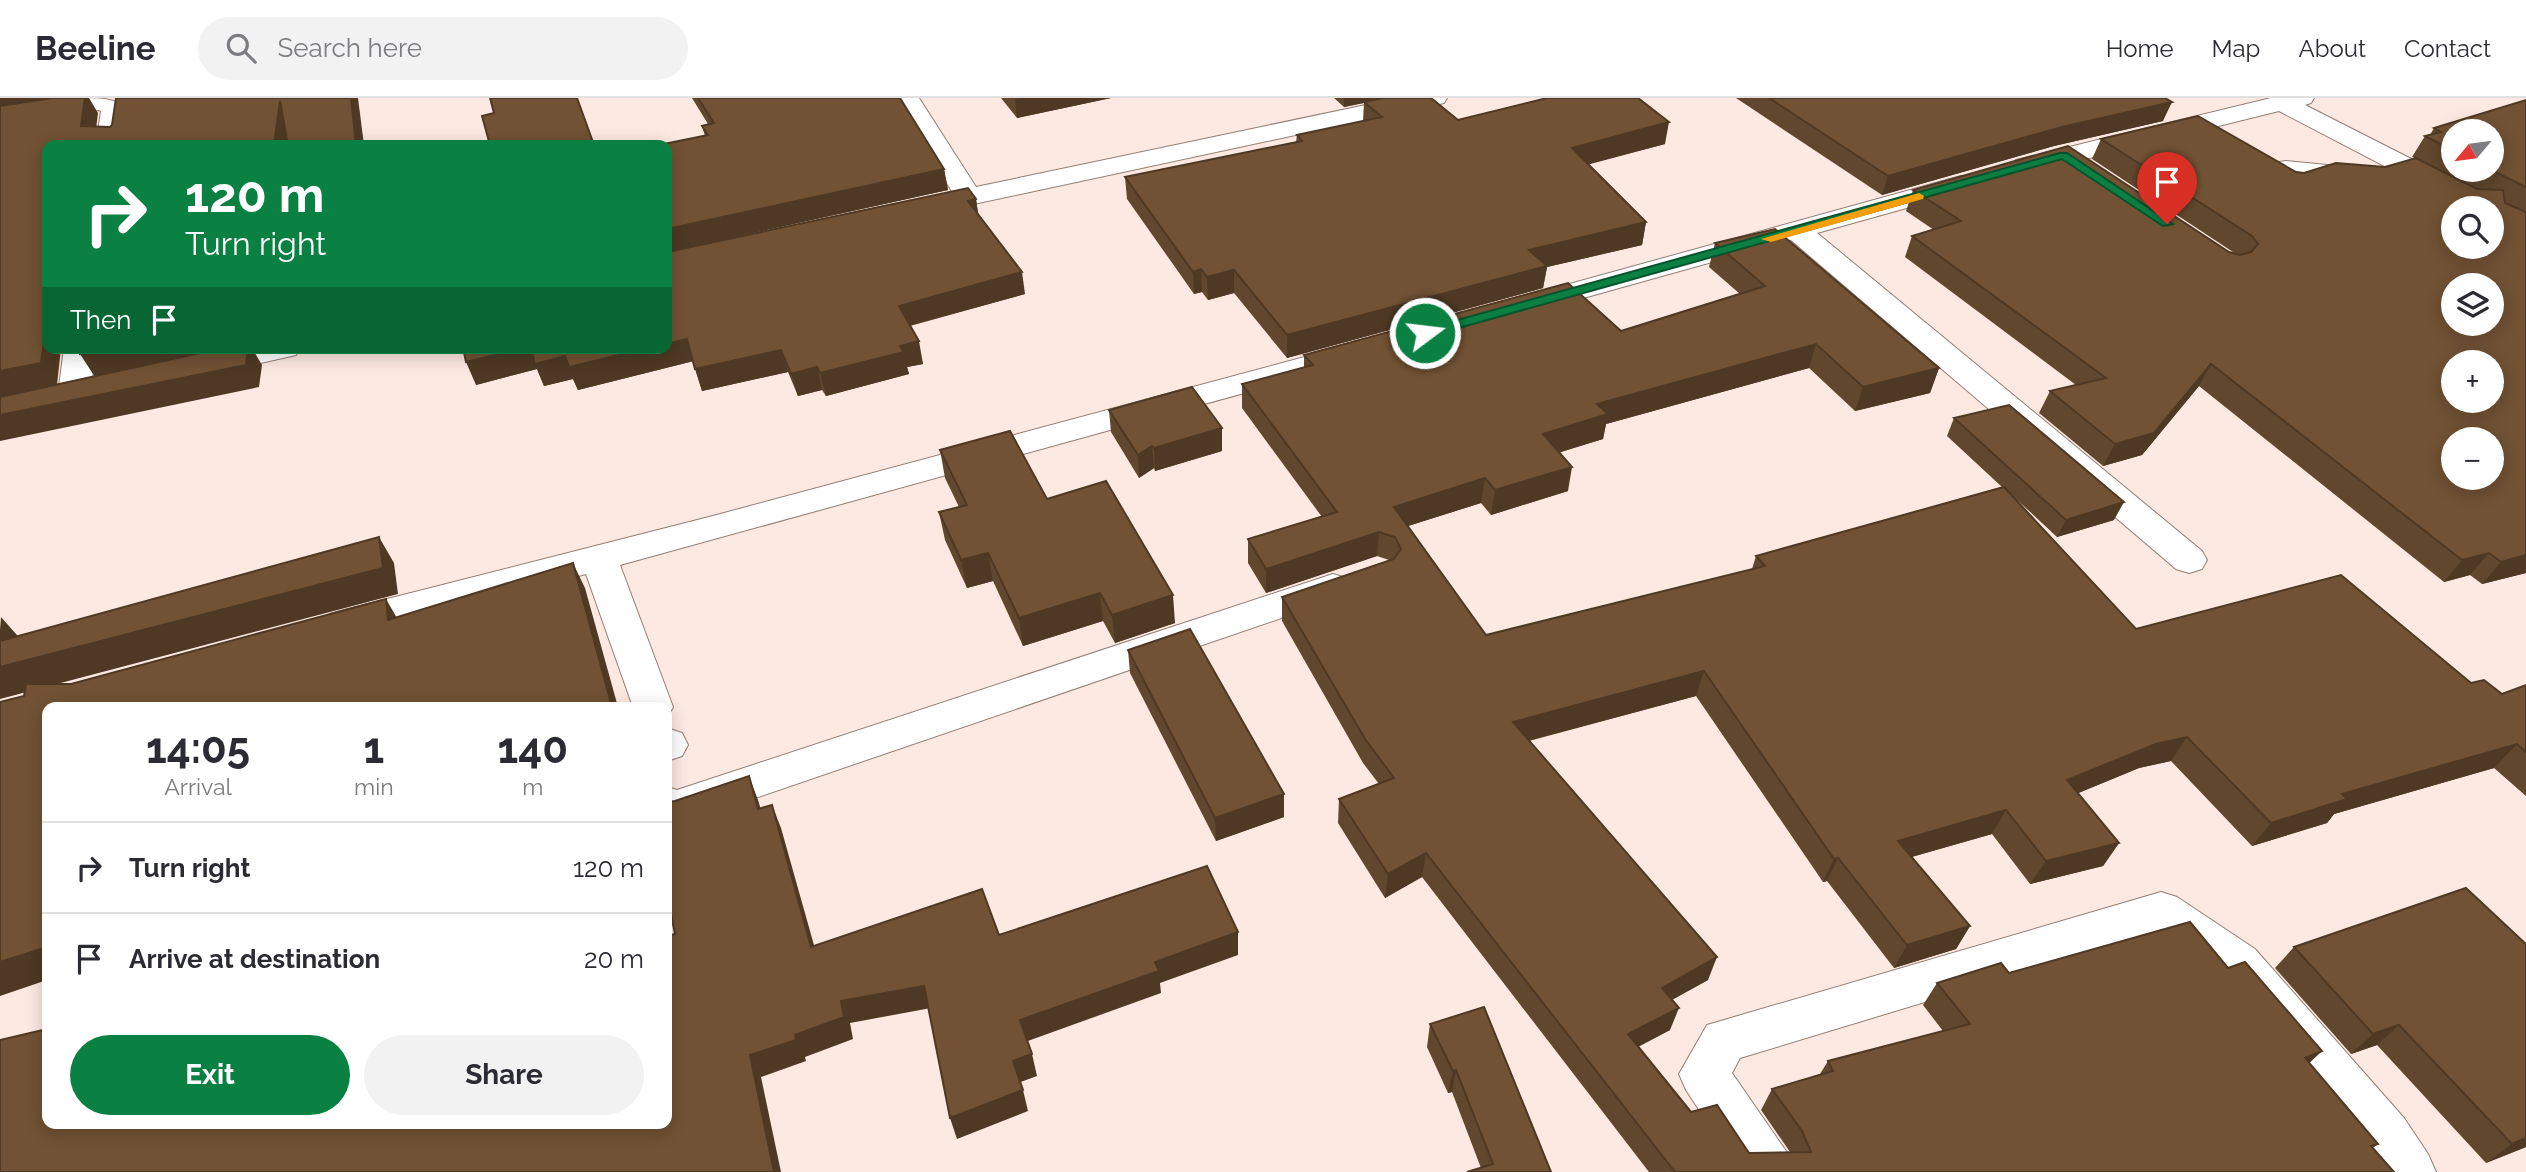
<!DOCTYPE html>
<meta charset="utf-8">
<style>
body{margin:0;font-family:Raleway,sans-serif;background:#f2f2f3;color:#2b2b33;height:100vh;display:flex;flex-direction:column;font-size:26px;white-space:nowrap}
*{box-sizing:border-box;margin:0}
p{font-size:23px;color:#7c7c81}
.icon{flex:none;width:38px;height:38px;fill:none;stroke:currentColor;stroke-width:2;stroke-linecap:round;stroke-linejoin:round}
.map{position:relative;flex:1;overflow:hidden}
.side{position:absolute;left:42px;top:604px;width:630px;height:427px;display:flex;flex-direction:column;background:#fff;border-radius:14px;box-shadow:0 4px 18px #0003}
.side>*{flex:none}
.hud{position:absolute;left:42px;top:42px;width:630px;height:214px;border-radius:14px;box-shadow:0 4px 18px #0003;background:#0b8043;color:#fff;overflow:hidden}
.needle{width:46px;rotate:241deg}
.fabs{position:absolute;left:2441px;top:21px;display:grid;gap:14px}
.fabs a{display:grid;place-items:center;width:63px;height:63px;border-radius:50%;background:#fff;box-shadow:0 4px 18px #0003;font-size:35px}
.pin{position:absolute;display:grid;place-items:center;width:60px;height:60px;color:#fff;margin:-72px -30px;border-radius:50% 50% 50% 0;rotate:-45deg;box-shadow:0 0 7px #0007}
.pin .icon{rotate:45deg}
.me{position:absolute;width:77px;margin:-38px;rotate:75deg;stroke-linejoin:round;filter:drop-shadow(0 0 5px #0008)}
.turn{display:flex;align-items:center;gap:24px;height:147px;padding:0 28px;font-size:32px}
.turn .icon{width:91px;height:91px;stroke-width:2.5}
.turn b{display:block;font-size:49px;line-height:60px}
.then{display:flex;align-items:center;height:66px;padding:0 28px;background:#0003;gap:14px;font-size:26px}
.eta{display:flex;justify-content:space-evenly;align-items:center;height:119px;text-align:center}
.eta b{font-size:42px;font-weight:700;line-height:49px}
.cta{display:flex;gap:14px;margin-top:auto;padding:14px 28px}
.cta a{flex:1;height:80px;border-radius:42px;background:#0b8043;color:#fff;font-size:28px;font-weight:700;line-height:80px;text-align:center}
.cta a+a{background:#f2f2f3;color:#2b2b33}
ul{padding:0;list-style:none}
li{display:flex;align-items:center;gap:21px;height:91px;padding:0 28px;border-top:2px solid #e1e1e2}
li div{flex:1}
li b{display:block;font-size:26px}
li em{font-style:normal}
header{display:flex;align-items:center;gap:42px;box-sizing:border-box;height:98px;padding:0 35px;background:#fff;border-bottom:2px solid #e1e1e2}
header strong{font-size:33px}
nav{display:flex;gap:38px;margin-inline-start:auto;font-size:24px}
.search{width:490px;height:63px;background:#f2f2f3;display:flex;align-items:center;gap:18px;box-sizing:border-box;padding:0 24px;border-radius:38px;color:#7c7c81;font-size:26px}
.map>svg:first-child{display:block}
</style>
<header>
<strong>Beeline</strong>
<div class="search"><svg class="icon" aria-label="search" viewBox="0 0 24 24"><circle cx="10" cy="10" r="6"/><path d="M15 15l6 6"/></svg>Search here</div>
<nav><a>Home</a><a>Map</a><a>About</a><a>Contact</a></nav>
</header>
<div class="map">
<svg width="2526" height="1074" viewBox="0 0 2526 1074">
<rect width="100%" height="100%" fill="#fde9e1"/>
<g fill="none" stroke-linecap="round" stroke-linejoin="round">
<g stroke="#927d73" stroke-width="2">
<g id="minor">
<path d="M81 0C96 0 117 0 127 10L122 47H96L101 13 99 12 0 29V13Z"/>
<path d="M895 0H919L976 89 1399 0H1447L1444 5 1435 7 969 107 959 105Z"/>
<path d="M2271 0H2314L2311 5 2305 7 2496 104 2500 110 2492 117V110H2465L2279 13 2025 76 2016 74 2012 68 2016 62Z"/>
<path d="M2286 63 2358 70 2368 72 2371 78 2368 84 2358 86 2273 80 2264 78 2260 72 2264 66Z"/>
<path d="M1961 78 1971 80 1975 86 1971 92 1817 135 2202 453 2207 462 2202 471 2189 475 2176 471 1791 142 1526 216 1515 213 1511 207 1515 201Z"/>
<path d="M1353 246 1364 248 1369 255 1364 262 620 467 673 609 667 620V609H633L586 476 344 540 330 536 325 526 330 516 344 512 709 419Z"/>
<path d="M64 250H96L90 296 85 303 74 306 63 303 58 296Z"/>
<path d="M241 250H300L296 257 204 278 193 275 188 268 193 261Z"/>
<path d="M1333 476 1346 480 1352 489 1346 498 685 724 667 728V689L677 692Z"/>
<path d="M667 630 682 635 688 647 682 658 667 663Z"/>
<path d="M2161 794 2177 799 2255 851 2404 1020 2428 1056 2436 1074H2380L2368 1054 2221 879 2156 834 1740 960 1732 975 1788 1056 1796 1074H1740L1686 992 1679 976 1707 927Z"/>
</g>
</g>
<use href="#minor" fill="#fff" fill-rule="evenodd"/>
</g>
<g fill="#61472d" fill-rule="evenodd">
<path d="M692 0H900L944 71 948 92 743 137 976 101 978 116 1025 196 910 228 923 266 907 269 909 276 826 298 822 292 798 298 788 274 702 293 693 263 578 292 573 281 544 288 537 271 476 287 705 38 702 28 708 26Z"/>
<path d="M1001 0H1111L1017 20Z"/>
<path d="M1334 0H1431L1458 22 1665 46 1588 66 1646 124 1642 147 1547 169 1543 190 1287 260 1234 195 1208 202 1202 194 1194 196 1127 101 1125 79 1296 44 1297 37 1363 23 1364 5 1344 9Z"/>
<path d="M1736 0H2165L2163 23 2054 48 1882 97Z"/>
<path d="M2526 2V475L2482 486 2470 477 2444 484 2199 288 2142 357 2103 368 2039 315 2050 293 2076 287 1905 159 1912 138 1934 132 1906 113 1913 92 2236 156 2092 61 2101 41 2304 75 2385 69 2415 60 2412 59 2425 38 2430 37 2434 30ZM2454 33 2492 72H2454Z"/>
<path d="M1715 145 1939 270 1930 295 1855 313 1809 270 1606 326 1603 341 1559 354 1568 393 1491 417 1481 405 1408 428 1486 537 1752 471 1756 458 2002 389 1947 338 1954 320 2114 422 2057 439 2014 399 2136 531 2471 585 2502 596 2526 587V698L2494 670 2334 716 2327 725 2252 748 2171 663 2139 670 2078 695 2119 745 2103 768 2030 786 1992 736 1912 759 1970 828 1956 851 1894 870 1827 783 1823 784 1696 598 1529 643 1708 882 1672 902 1670 932 1638 949 1691 1014 1749 1055 1790 1054 1761 1012 1772 991 1820 976 1828 963 1943 933 1923 907 1937 885 2009 875 2309 965 2378 1046 2373 1050 2394 1074H1649L1422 779 1385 800 1338 725 1339 701 1379 686 1363 665 1282 523V499L1389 462 1377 458 1266 495 1248 465V441L1322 419 1242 310V286L1304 269V257L1621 233 1740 196 1709 169Z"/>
<path d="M1109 312 1222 353 1155 373 1154 370 1139 380 1111 334Z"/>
<path d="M940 352 1047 401 1175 525 1115 545 1103 523 1023 548 993 483 967 490 945 442 939 414 959 409 945 380Z"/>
<path d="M1128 552 1284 696V719L1216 743 1130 575Z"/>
<path d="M2526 846V1049L2486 1065 2377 947 2351 956 2275 870 2294 849Z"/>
<path d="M1430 926 1551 1074 1481 1070 1452 994 1448 995 1427 949Z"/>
</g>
<g fill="#4f3924">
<path d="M0 0H64L0 10Z"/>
<path d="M85 0H89L98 15 94 47 81 28Z"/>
<path d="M351 0H358L364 47H356Z"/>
<path d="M1021 0H1111L1017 20 1015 1Z"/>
<path d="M1344 0H1387L1344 9Z"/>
<path d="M280 3 290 23 287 47H274Z"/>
<path d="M2172 4 2163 23 2054 48 1882 97 1888 78 2062 29Z"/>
<path d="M1669 24 1665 46 1568 72 1572 50Z"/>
<path d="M944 71 948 92 667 154V131Z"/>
<path d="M976 101 979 122 968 103Z"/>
<path d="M1646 124 1642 147 1547 169 1543 190 1287 260V237L1529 152Z"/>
<path d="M1201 171 1202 194 1194 196 1193 174Z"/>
<path d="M1234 172V195L1208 202 1207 179Z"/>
<path d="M1022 174 1025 196 904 229 899 208Z"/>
<path d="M47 227V250H61L57 287 0 299V273Z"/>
<path d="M687 241 694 263 578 292 573 281 544 288 537 271 476 287 466 264 524 250H531L565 258 648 250H667V246Z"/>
<path d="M919 243 923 266 907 269 909 276 826 298 820 275 900 248Z"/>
<path d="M1816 246 1809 270 1606 326 1603 341 1539 361 1543 336 1597 306Z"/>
<path d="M109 250H226L95 279 80 256Z"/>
<path d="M248 250H252L262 267 259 289 0 343V317Z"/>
<path d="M781 252 788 274 702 293 695 271Z"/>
<path d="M2211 266 2199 288 2142 357 2103 368 2115 346Z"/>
<path d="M817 269 822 292 798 298 791 276Z"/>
<path d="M1939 270 1930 295 1855 313 1863 289Z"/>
<path d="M1222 330V353L1155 373 1154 350Z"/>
<path d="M1152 348 1154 370 1139 380 1138 357Z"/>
<path d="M1572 369 1568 393 1491 417 1495 392Z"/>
<path d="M1485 380 1481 405 1392 433 1394 409Z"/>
<path d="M2124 404 2114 422 2057 439 2066 422Z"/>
<path d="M1379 434 1377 458 1266 495V471Z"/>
<path d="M379 439 394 465 398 496 0 601V532L1 519 24 545Z"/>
<path d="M988 455 993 483 967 490 961 462Z"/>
<path d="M2489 455 2470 477 2444 484 2462 462Z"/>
<path d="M2526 457V475L2482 486 2501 464Z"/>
<path d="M573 465 585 490 618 609H612Z"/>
<path d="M1100 495 1103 523 1023 548 1019 520Z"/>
<path d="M1173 497 1175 525 1115 545 1112 517Z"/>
<path d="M386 501 401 527 388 522Z"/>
<path d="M1704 573 1696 598 1508 648 1513 624Z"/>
<path d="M2187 639 2171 663 2139 670 2052 706 2067 682 2156 646Z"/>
<path d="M2517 646 2494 670 2334 716 2327 725 2252 748 2271 725 2342 696Z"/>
<path d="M749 678 758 702 768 735 758 711Z"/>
<path d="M1284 696V719L1216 743 1215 720Z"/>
<path d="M772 707 781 730 821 872 811 849Z"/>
<path d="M2006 712 1992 736 1886 766 1898 743Z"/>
<path d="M2119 745 2103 768 2030 786 2046 763Z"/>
<path d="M1426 755 1422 779 1385 800 1388 776Z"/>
<path d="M1838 760 1827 783 1823 784 1834 761Z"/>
<path d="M1970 828 1956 851 1894 870 1907 847Z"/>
<path d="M1238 834V857L1160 885 1161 895 1025 944 1020 922 1155 864Z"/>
<path d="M47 849V882L0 898V864Z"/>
<path d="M1717 859 1708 882 1653 912 1662 890Z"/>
<path d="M924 888 931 910 850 925 853 941 805 959 806 963 761 979 781 1074H774L750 957 795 937 841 903Z"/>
<path d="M1679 910 1670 932 1620 958 1628 936Z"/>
<path d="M2399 927 2377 947 2351 956 2373 936Z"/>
<path d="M2322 953 2299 975 2305 960Z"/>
<path d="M1032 956 1037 978 1018 985 1013 963Z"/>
<path d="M1456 972 1452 994 1448 995 1453 973Z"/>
<path d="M1023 992 1028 1013 957 1041 950 1020Z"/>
<path d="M2526 1040V1049L2486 1065 2512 1046Z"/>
</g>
<g fill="#715234" stroke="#4f3924" stroke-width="2" fill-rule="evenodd">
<path d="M52 0H85L81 28 110 29 112 27 116 0H351L356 47H288L280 3 274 47H47V227L46 228 41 265 0 273V8Z"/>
<path d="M490 0H577L594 47H490L482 18 494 15Z"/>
<path d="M698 0H900L944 71 667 131V47H659L708 37 702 28 714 25Z"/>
<path d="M1383 0H1431L1458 22 1547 0H1638L1669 24 1572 50 1646 124 1529 152 1547 168 1287 237 1234 172 1207 179 1201 171 1193 174 1125 79 1302 43 1297 37 1382 19 1364 4Z"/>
<path d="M1769 0H2165L2172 4 2062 29 1888 78Z"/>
<path d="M2526 2V89L2491 72 2492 33H2454V53L2425 38 2441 34 2434 30Z"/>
<path d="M2198 18 2296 74 2304 75 2336 65 2385 69 2416 60 2477 91 2503 92 2505 105 2526 114V457L2501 464 2489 455 2462 462 2211 266 2154 335 2115 346 2050 293 2106 280 1912 138 1961 123 1913 92 2068 48 2229 154 2240 157 2251 154 2258 146 2252 138 2101 41ZM2454 110H2492V149H2454ZM2454 187H2492V226H2454ZM2454 264H2492V303H2454ZM2454 341H2492V380H2454Z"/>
<path d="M968 90 976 101 968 103 1022 174 899 208 919 243 900 248 904 254 820 275 817 269 791 276 781 252 695 271 687 241 667 246V154Z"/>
<path d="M1775 131 1939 270 1863 289 1816 246 1597 306 1608 316 1543 336 1572 369 1495 392 1485 380 1394 409 1486 537 1765 468 1756 458 2004 389 2136 531 2341 477 2471 585 2484 582 2502 596 2526 587V654L2517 646 2342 696 2347 701 2271 725 2187 639 2156 646 2067 682 2119 745 2046 763 2006 712 1898 743 1970 828 1907 847 1838 760 1834 761 1704 573 1513 624 1717 859 1662 890 1679 910 1628 936 1691 1014 1717 1007 1749 1055 1811 1054 1802 1033 1772 991 1833 973 1828 963 1970 926 1937 885 2001 865 2009 875 2190 824 2228 870 2245 864 2322 953 2305 960 2378 1046 2371 1048 2394 1074H1675L1426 755 1388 776 1339 701 1394 680 1365 641 1282 499 1394 461 1401 451 1395 439 1379 434 1266 471 1248 441 1337 414 1242 286 1313 267 1304 257 1568 185 1621 233 1765 188 1715 145Z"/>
<path d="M80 250H109L80 256Z"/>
<path d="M223 250H248L246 267 0 317V299Z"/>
<path d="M463 250H524L466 264Z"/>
<path d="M531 250H648L569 269 565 258 535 266Z"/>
<path d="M1192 289 1222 330 1154 350 1152 348 1138 357 1109 312Z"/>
<path d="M2009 307 2124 404 2066 422 1954 320Z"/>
<path d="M1010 333 1047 401 1106 383 1173 497 1112 517 1100 495 1019 520 988 455 961 462 939 414 967 407 940 352Z"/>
<path d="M379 439 383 470 0 569V543Z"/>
<path d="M573 465 612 609H47V849L0 864V604L24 598 26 586H71L386 501 388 522Z"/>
<path d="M1190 531 1284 696 1215 720 1128 552Z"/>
<path d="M749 678 758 711 772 707 811 849 982 791 999 837 1207 768 1238 834 1155 864 1159 873 1020 922 1032 956 1013 963 1023 992 950 1020 924 888 841 903 844 919 795 937 796 942 750 957 774 1074H0V942L47 931V1026H667V838L675 836 667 797V704L675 703Z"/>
<path d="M2466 790 2526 846V1040L2512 1046 2399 927 2373 936 2294 849Z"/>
<path d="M1484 909 1551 1074H1467L1493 1066 1456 972 1453 973 1430 926Z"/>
</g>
<path fill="#0b8043" stroke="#07532c" stroke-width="2" d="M2060 55H2067L2173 126 2163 128 2062 61 1430 238H1421L1419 235 1421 232Z"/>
<path fill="#f59e0b" d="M1919 95 1924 98 1923 101 1771 144 1761 141Z"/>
</svg>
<div class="fabs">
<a><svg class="needle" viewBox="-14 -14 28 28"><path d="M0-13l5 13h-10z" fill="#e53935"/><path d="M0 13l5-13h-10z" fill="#7c7c81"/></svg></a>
<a><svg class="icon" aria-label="search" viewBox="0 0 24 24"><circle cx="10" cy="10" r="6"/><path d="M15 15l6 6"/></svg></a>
<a><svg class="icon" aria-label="layers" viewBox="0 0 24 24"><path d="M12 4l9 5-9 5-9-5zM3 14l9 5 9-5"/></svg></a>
<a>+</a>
<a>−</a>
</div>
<div class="pin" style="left:2167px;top:126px;background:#d93025"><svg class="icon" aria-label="arrive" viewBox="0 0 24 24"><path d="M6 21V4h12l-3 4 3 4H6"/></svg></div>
<svg class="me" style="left:1425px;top:235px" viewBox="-20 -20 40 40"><circle r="17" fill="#0b8043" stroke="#fff" stroke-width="3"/><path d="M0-11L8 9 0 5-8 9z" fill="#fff"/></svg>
<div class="hud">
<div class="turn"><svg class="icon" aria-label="right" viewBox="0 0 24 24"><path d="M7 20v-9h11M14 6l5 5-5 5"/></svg><div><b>120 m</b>Turn right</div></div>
<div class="then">Then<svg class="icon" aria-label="arrive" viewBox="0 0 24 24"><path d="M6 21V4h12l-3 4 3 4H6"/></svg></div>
</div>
<section class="side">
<div class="eta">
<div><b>14:05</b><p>Arrival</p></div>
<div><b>1</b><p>min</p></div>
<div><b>140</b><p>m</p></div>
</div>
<ul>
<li><svg class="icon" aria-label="right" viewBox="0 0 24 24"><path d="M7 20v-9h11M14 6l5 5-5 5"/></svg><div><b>Turn right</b></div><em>120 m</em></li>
<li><svg class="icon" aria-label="arrive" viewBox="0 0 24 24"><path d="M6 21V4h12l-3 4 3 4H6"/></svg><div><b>Arrive at destination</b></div><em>20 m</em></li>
</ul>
<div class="cta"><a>Exit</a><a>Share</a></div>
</section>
</div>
